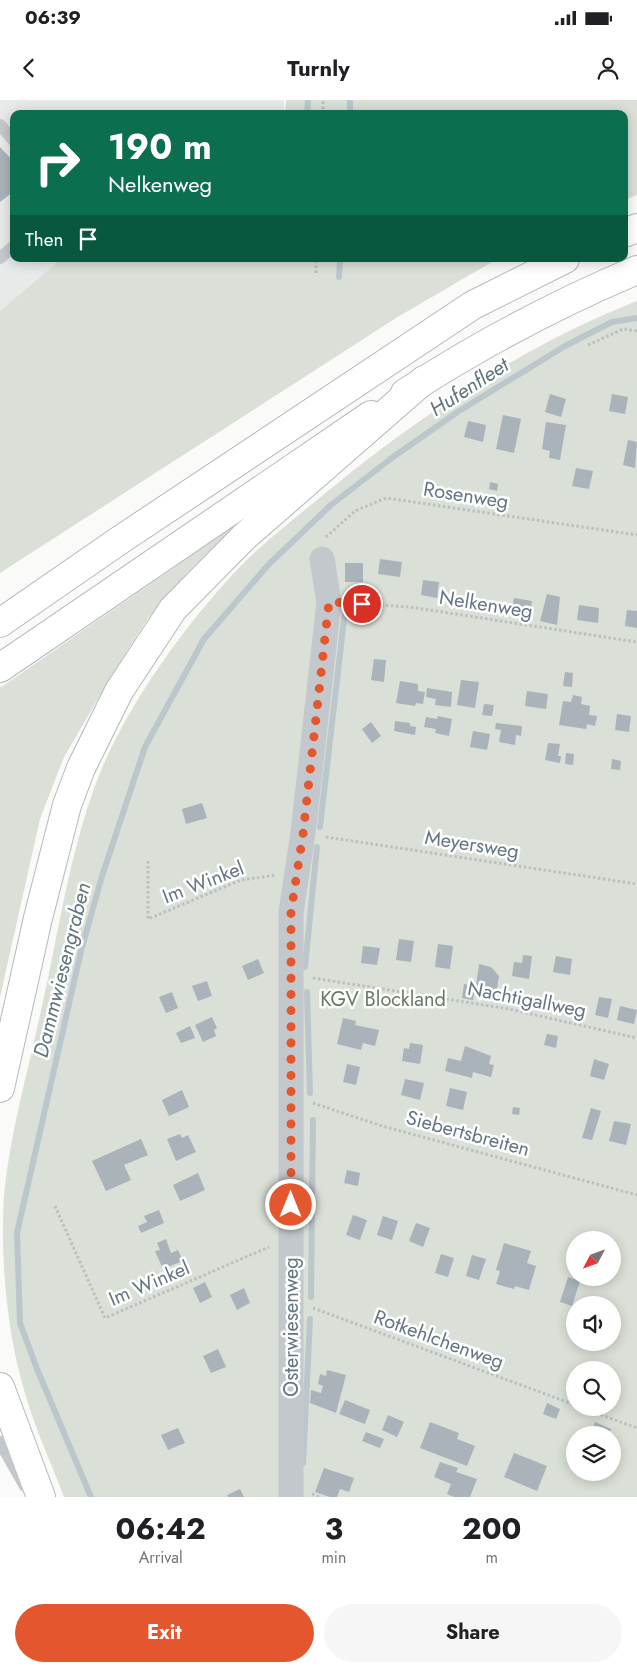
<!DOCTYPE html>
<style>
body{margin:0;font-family:Jost,sans-serif;background:#f6f6f6;color:#202124;height:100vh;display:flex;flex-direction:column;font-size:19px;white-space:nowrap}
*{box-sizing:border-box;margin:0}
p{font-size:16px;color:#757577}
.icon{flex:none;width:28px;height:28px;fill:none;stroke:currentColor;stroke-width:2;stroke-linecap:round;stroke-linejoin:round}
.map{position:relative;height:1397px;overflow:hidden}
.details{display:flex;flex-direction:column;background:#fff;flex:1}
.details>*{flex:none}
.hud{position:absolute;left:10px;top:10px;width:618px;height:152px;border-radius:10px;box-shadow:0 2px 12px #0003;background:#0b6e4f;color:#fff;overflow:hidden}
.needle{width:32px;rotate:229deg}
.fabs{position:absolute;left:566px;top:1131px;display:grid;gap:10px}
.fabs a{display:grid;place-items:center;width:55px;height:55px;border-radius:50%;background:#fff;box-shadow:0 2px 12px #0003;font-size:25px}
.pin{position:absolute;display:grid;place-items:center;width:42px;height:42px;color:#fff;margin:-21px;border:2px solid #fff;border-radius:50%;box-shadow:0 1px 5px #0007}
.me{position:absolute;width:55px;margin:-28px;rotate:0deg;stroke-linejoin:round;filter:drop-shadow(0 0 4px #0008)}
.turn{display:flex;align-items:center;gap:18px;height:105px;padding:0 15px;font-size:22px}
.turn .icon{width:65px;height:65px;stroke-width:2.5}
.turn b{display:block;font-size:35px;line-height:42px}
.then{display:flex;align-items:center;height:48px;padding:0 15px;background:#0003;gap:10px;font-size:19px}
.eta{display:flex;justify-content:space-evenly;align-items:center;height:85px;text-align:center}
.eta b{font-size:30px;font-weight:700;line-height:35px}
.button{display:flex;gap:10px;margin-top:auto;padding:10px 15px}
.button a{flex:1;height:58px;border-radius:30px;background:#e4572e;color:#fff;font-size:20px;font-weight:700;line-height:58px;text-align:center}
.button a+a{background:#f6f6f6;color:#202124}
.status{display:flex;justify-content:space-between;align-items:center;height:35px;padding:0 25px;background:#fff;direction:ltr}
.status svg{height:14px;fill:currentColor}
header{display:flex;justify-content:space-between;align-items:center;height:65px;padding:0 15px;background:#fff;font-size:22px;font-weight:700}
.map>svg:first-child{display:block}
</style>
<div class="status"><b>06:39</b><svg viewBox="0 0 49 12"><path d="M0 12V9h3v3zM5 12V6h3v6zM10 12V3h3v9zM15 12V0h3v12zM26 1h20v11H26zM47 4h2v5h-2z"/></svg></div>
<header><svg class="icon" aria-label="back" viewBox="0 0 24 24"><path d="M15 5l-7 7 7 7"/></svg>Turnly<svg class="icon" aria-label="person" viewBox="0 0 24 24"><circle cx="12" cy="8" r="4"/><path d="M4 21q1-7 8-7t8 7"/></svg></header>
<div class="map">
<svg width="637" height="1397" viewBox="0 0 637 1397">
<rect width="100%" height="100%" fill="#fafaf8"/>
<path fill="#e8e9e9" d="M0 0H284V14H14V159H61L0 211Z"/>
<g fill="#dadfd7" fill-rule="evenodd">
<path d="M286 0H637V95L624 100V14H285Z"/>
<path d="M61 159H497L396 218 0 473V211Z"/>
<path d="M637 201V1397H64C52 1365 37 1333 27 1300 7 1236 0 1162 4 1095 10 1032 29 968 42 906 62 818 73 724 114 642 146 580 187 524 234 473 260 445 293 420 323 395 418 317 522 246 637 201ZM575 1140H612V1178H575ZM575 1205H612V1242H575ZM575 1270H612V1308H575ZM575 1335H612V1372H575Z"/>
<path d="M237 424 188 472 148 518 112 575 64 657 40 719 0 897V588Z"/>
</g>
<g fill="none" stroke-linecap="round" stroke-linejoin="round">
<g stroke="#bbc7cb" stroke-width="6">
<path d="M350 9V0"/>
<path d="M307 14 308 0"/>
<path d="M339 177 340 159"/>
<path d="M320 727 345 511"/>
<path d="M305 867 317 747"/>
<path d="M307 892 310 993"/>
<path d="M311 1197 313 1020"/>
<path d="M303 1363 310 1219"/>
<path d="M91 1397 37 1269 20 1223 17 1133 81 851 102 776 145 647 204 539 269 464 331 405 393 357 459 311 565 246 612 222 637 218"/>
</g>
</g>
<g fill="#aab3b9">
<path d="M0 47 14 62V91L0 102Z"/>
<path d="M550 294 566 299 561 317 545 312Z"/>
<path d="M612 294 628 297 625 314 609 311Z"/>
<path d="M503 315 521 319 514 353 496 349Z"/>
<path d="M468 321 486 325 483 342 464 337Z"/>
<path d="M546 322 566 325 560 360 549 358 550 351 542 349Z"/>
<path d="M628 340 637 342 635 368 623 365Z"/>
<path d="M576 368 593 371 589 389 572 386Z"/>
<path d="M490 382 498 384 497 391 489 389Z"/>
<path d="M380 459 402 462 400 477 378 474Z"/>
<rect x="345" y="463" width="18" height="19"/>
<path d="M423 480 439 482 437 498 421 495Z"/>
<path d="M547 494 560 497 557 525 540 521Z"/>
<path d="M514 498 532 501 530 517 511 514Z"/>
<path d="M579 505 599 508 598 523 577 520Z"/>
<path d="M627 510 637 511V528L625 526Z"/>
<path d="M374 559 386 560 384 582 371 580Z"/>
<path d="M565 572 573 573 572 587 563 586Z"/>
<path d="M461 580 479 582 475 608 457 605Z"/>
<path d="M400 581 418 584V591L425 592 423 604 416 603 415 606 396 603Z"/>
<path d="M427 588 452 592 451 607 435 605 436 599 426 597Z"/>
<path d="M527 591 548 594 546 609 525 606Z"/>
<path d="M573 595 582 597 581 604 590 606 589 615 597 616 595 626 587 624 586 629 559 625 563 601 571 602Z"/>
<path d="M484 604 494 605 492 616 482 615Z"/>
<path d="M617 614 631 616 629 632 615 630Z"/>
<path d="M438 616 452 619 449 636 435 633 436 629 424 627 426 617 437 619Z"/>
<path d="M395 621 410 623V626L416 627 415 635 394 631Z"/>
<path d="M371 622 381 636 372 643 362 629Z"/>
<path d="M496 623 522 626 521 636 516 635 515 645 499 642 501 630 495 629Z"/>
<path d="M473 631 490 634 487 650 470 647Z"/>
<path d="M548 643 560 644 558 656H561L560 663 545 660Z"/>
<path d="M566 653 574 654 573 665 565 664Z"/>
<path d="M612 659 621 661 620 670 611 669Z"/>
<path d="M202 703 207 718 186 724 182 709Z"/>
<path d="M399 839 414 841 411 862 396 860Z"/>
<path d="M438 844 453 846 450 869 435 867Z"/>
<path d="M363 846 380 848 377 865 361 863Z"/>
<path d="M523 855 532 856 529 879 512 876 514 862 522 863Z"/>
<path d="M556 856 572 859 570 875 553 872Z"/>
<path d="M258 859 264 873 248 880 242 866Z"/>
<path d="M479 864 491 867 499 876 496 895 475 891 473 900 462 898 464 884 476 886Z"/>
<path d="M207 881 212 896 198 901 192 886Z"/>
<path d="M172 892 178 908 166 913 159 897Z"/>
<path d="M599 897 612 899 608 918 595 915Z"/>
<path d="M620 906 637 910 634 924 617 920Z"/>
<path d="M212 917 217 928 214 930 216 936 203 942 195 925Z"/>
<path d="M343 918 356 921 355 925 379 930 375 946 363 943 361 950 337 944Z"/>
<path d="M190 926 195 938 181 943 176 933Z"/>
<path d="M547 934 558 936 556 948 544 945Z"/>
<path d="M410 943 423 945 420 964 402 961 404 948 409 949Z"/>
<path d="M465 946 491 956 489 964 494 965 491 977 473 972 472 978 445 971 448 958 461 961Z"/>
<path d="M594 959 609 964 604 980 590 976Z"/>
<path d="M347 964 360 967 356 985 343 982Z"/>
<path d="M405 979 424 983 420 1000 401 995Z"/>
<path d="M450 988 467 992 463 1010 446 1006Z"/>
<path d="M182 990 189 1007 169 1016 162 1000Z"/>
<path d="M513 1007 520 1008 519 1015 512 1014Z"/>
<path d="M591 1008 601 1011 592 1040 582 1038Z"/>
<path d="M614 1021 631 1024 626 1045 609 1041Z"/>
<path d="M180 1034 182 1038 188 1035 196 1052 176 1061 167 1039Z"/>
<path d="M141 1039 148 1055 124 1065 131 1080 106 1091 92 1061Z"/>
<path d="M347 1070 360 1073 358 1086 344 1083Z"/>
<path d="M198 1073 205 1090 180 1101 173 1085Z"/>
<path d="M159 1110 164 1123 141 1133 138 1126 147 1122 144 1116Z"/>
<path d="M353 1115 367 1120 360 1140 346 1135Z"/>
<path d="M383 1116 398 1121 392 1140 377 1135Z"/>
<path d="M416 1123 430 1128 423 1147 409 1141Z"/>
<path d="M166 1139 171 1153 178 1150 183 1161 163 1169 155 1151 160 1150 157 1143Z"/>
<path d="M504 1143 531 1151 527 1163 536 1166 529 1190 515 1186 514 1189 496 1184 500 1171 496 1170Z"/>
<path d="M441 1154 454 1158 448 1177 435 1173Z"/>
<path d="M472 1155 486 1159 479 1180 466 1176Z"/>
<path d="M568 1177 580 1181 572 1206 560 1202Z"/>
<path d="M205 1182 212 1197 200 1203 193 1188Z"/>
<path d="M244 1188 250 1203 237 1210 230 1195Z"/>
<path d="M218 1249 226 1267 211 1273 203 1256Z"/>
<path d="M327 1270 346 1275 336 1313 310 1303 311 1290 321 1293 323 1286 318 1284 320 1274 326 1276Z"/>
<path d="M345 1300 370 1310 365 1324 339 1314Z"/>
<path d="M547 1303 560 1309 556 1319 543 1314Z"/>
<path d="M388 1315 404 1322 397 1337 382 1330Z"/>
<path d="M430 1322 459 1333 457 1339 475 1346 467 1366 420 1348Z"/>
<path d="M595 1322 611 1329 609 1335 591 1333Z"/>
<path d="M178 1328 185 1343 168 1350 161 1335Z"/>
<path d="M366 1332 384 1339 380 1348 362 1341Z"/>
<path d="M514 1353 547 1366 537 1391 504 1377Z"/>
<path d="M440 1362 458 1368 456 1372 477 1379 470 1397H454L447 1394 451 1384 434 1377Z"/>
<path d="M324 1368 354 1378 349 1392 340 1389 337 1397H330L315 1392Z"/>
<path d="M240 1389 244 1397H228L227 1395Z"/>
</g>
<g fill="none" stroke-linecap="round" stroke-linejoin="round">
<g stroke="#b4b9bd" stroke-width="30">
<g id="trunk">
<path d="M405 293C479 245 556 204 637 170"/>
<path d="M0 568 371 315"/>
</g>
</g>
<g stroke="#b4b9bd" stroke-width="30">
<g id="motorway">
<path d="M624 133 637 128"/>
<path d="M0 523 120 440 473 205 565 159"/>
<path d="M0 988 38 818 67 705 81 668 119 591 173 509 244 437 424 280"/>
<path d="M0 1287 41 1397"/>
</g>
</g>
<g stroke="#bbbfc2" stroke-width="3" stroke-dasharray="2.5 2.5" stroke-linecap="butt">
<path d="M323 14V0"/>
<path d="M316 173V159"/>
<path d="M588 245 623 229 637 231"/>
<path d="M326 437 355 411 386 398 637 435"/>
<path d="M351 503 410 507 637 542"/>
<path d="M326 737 637 784"/>
<path d="M148 761V819L241 780 276 775"/>
<path d="M313 878 509 909 637 938"/>
<path d="M313 1003 382 1026 637 1095"/>
<path d="M55 1106 105 1218 269 1147"/>
<path d="M313 1208 575 1305"/>
<path d="M582 1308 637 1328"/>
<path d="M312 1394 319 1397"/>
</g>
<g stroke="#c3c8cc" stroke-width="12">
<path d="M0 25 14 41"/>
<path d="M0 158 14 146"/>
<path d="M0 1342 25 1386"/>
</g>
<path stroke="#c3c8cc" stroke-width="25" d="M291 1397V812L303 733 329 502 322 459"/>
<use href="#trunk" stroke="#fff" stroke-width="28"/>
<use href="#motorway" stroke="#fff" stroke-width="28"/>
</g>
<g fill="none" stroke-linecap="round" stroke-linejoin="round">
<path stroke="#e4572e" stroke-width="9" stroke-dasharray="0 16.2" d="M291 1105V812L303 734 329 502 362 504"/>
</g>
<g text-anchor="middle" stroke-width="5" stroke-linejoin="round" paint-order="stroke">
<g font-size="20" fill="#657683" stroke="#fff">
<text transform="translate(466 395) rotate(9)" y="7">Rosenweg</text>
<text transform="translate(486 504) rotate(9)" y="7">Nelkenweg</text>
<text transform="translate(472 744) rotate(9)" y="7">Meyersweg</text>
<text transform="translate(203 782) rotate(-21)" y="7">Im Winkel</text>
<text transform="translate(527 899) rotate(11)" y="7">Nachtigallweg</text>
<text transform="translate(468 1033) rotate(15)" y="7">Siebertsbreiten</text>
<text transform="translate(149 1183) rotate(-23)" y="7">Im Winkel</text>
<text transform="translate(291 1227) rotate(-90)" y="7">Osterwiesenweg</text>
<text transform="translate(439 1239) rotate(20)" y="7">Rotkehlchenweg</text>
</g>
<g font-size="20" fill="#687a64" stroke="#fff">
<text x="383" y="906">KGV Blockland</text>
</g>
<g font-size="21" font-style="italic" fill="#60757c" stroke="#fff">
<text transform="translate(469 287) rotate(-33)" y="7">Hufenfleet</text>
<text transform="translate(62 870) rotate(-76)" y="7">Dammwiesengraben</text>
</g>
</g>
</svg>
<div class="fabs">
<a><svg class="needle" viewBox="-14 -14 28 28"><path d="M0-13l5 13h-10z" fill="#e53935"/><path d="M0 13l5-13h-10z" fill="#757577"/></svg></a>
<a><svg class="icon" aria-label="sound" viewBox="0 0 24 24"><path d="M4 9h4l5-4v14l-5-4H4zM17 9q2 3 0 6"/></svg></a>
<a><svg class="icon" aria-label="search" viewBox="0 0 24 24"><circle cx="10" cy="10" r="6"/><path d="M15 15l6 6"/></svg></a>
<a><svg class="icon" aria-label="layers" viewBox="0 0 24 24"><path d="M12 4l9 5-9 5-9-5zM3 14l9 5 9-5"/></svg></a>
</div>
<div class="pin" style="left:362px;top:504px;background:#d93025"><svg class="icon" aria-label="arrive" viewBox="0 0 24 24"><path d="M6 21V4h12l-3 4 3 4H6"/></svg></div>
<svg class="me" style="left:291px;top:1105px" viewBox="-20 -20 40 40"><circle r="17" fill="#e4572e" stroke="#fff" stroke-width="3"/><path d="M0-11L8 9 0 5-8 9z" fill="#fff"/></svg>
<div class="hud">
<div class="turn"><svg class="icon" aria-label="right" viewBox="0 0 24 24"><path d="M7 20v-9h11M14 6l5 5-5 5"/></svg><div><b>190 m</b>Nelkenweg</div></div>
<div class="then">Then<svg class="icon" aria-label="arrive" viewBox="0 0 24 24"><path d="M6 21V4h12l-3 4 3 4H6"/></svg></div>
</div>
</div>
<section class="details">
<div class="eta">
<div><b>06:42</b><p>Arrival</p></div>
<div><b>3</b><p>min</p></div>
<div><b>200</b><p>m</p></div>
</div>
<div class="button"><a>Exit</a><a>Share</a></div>
</section>
